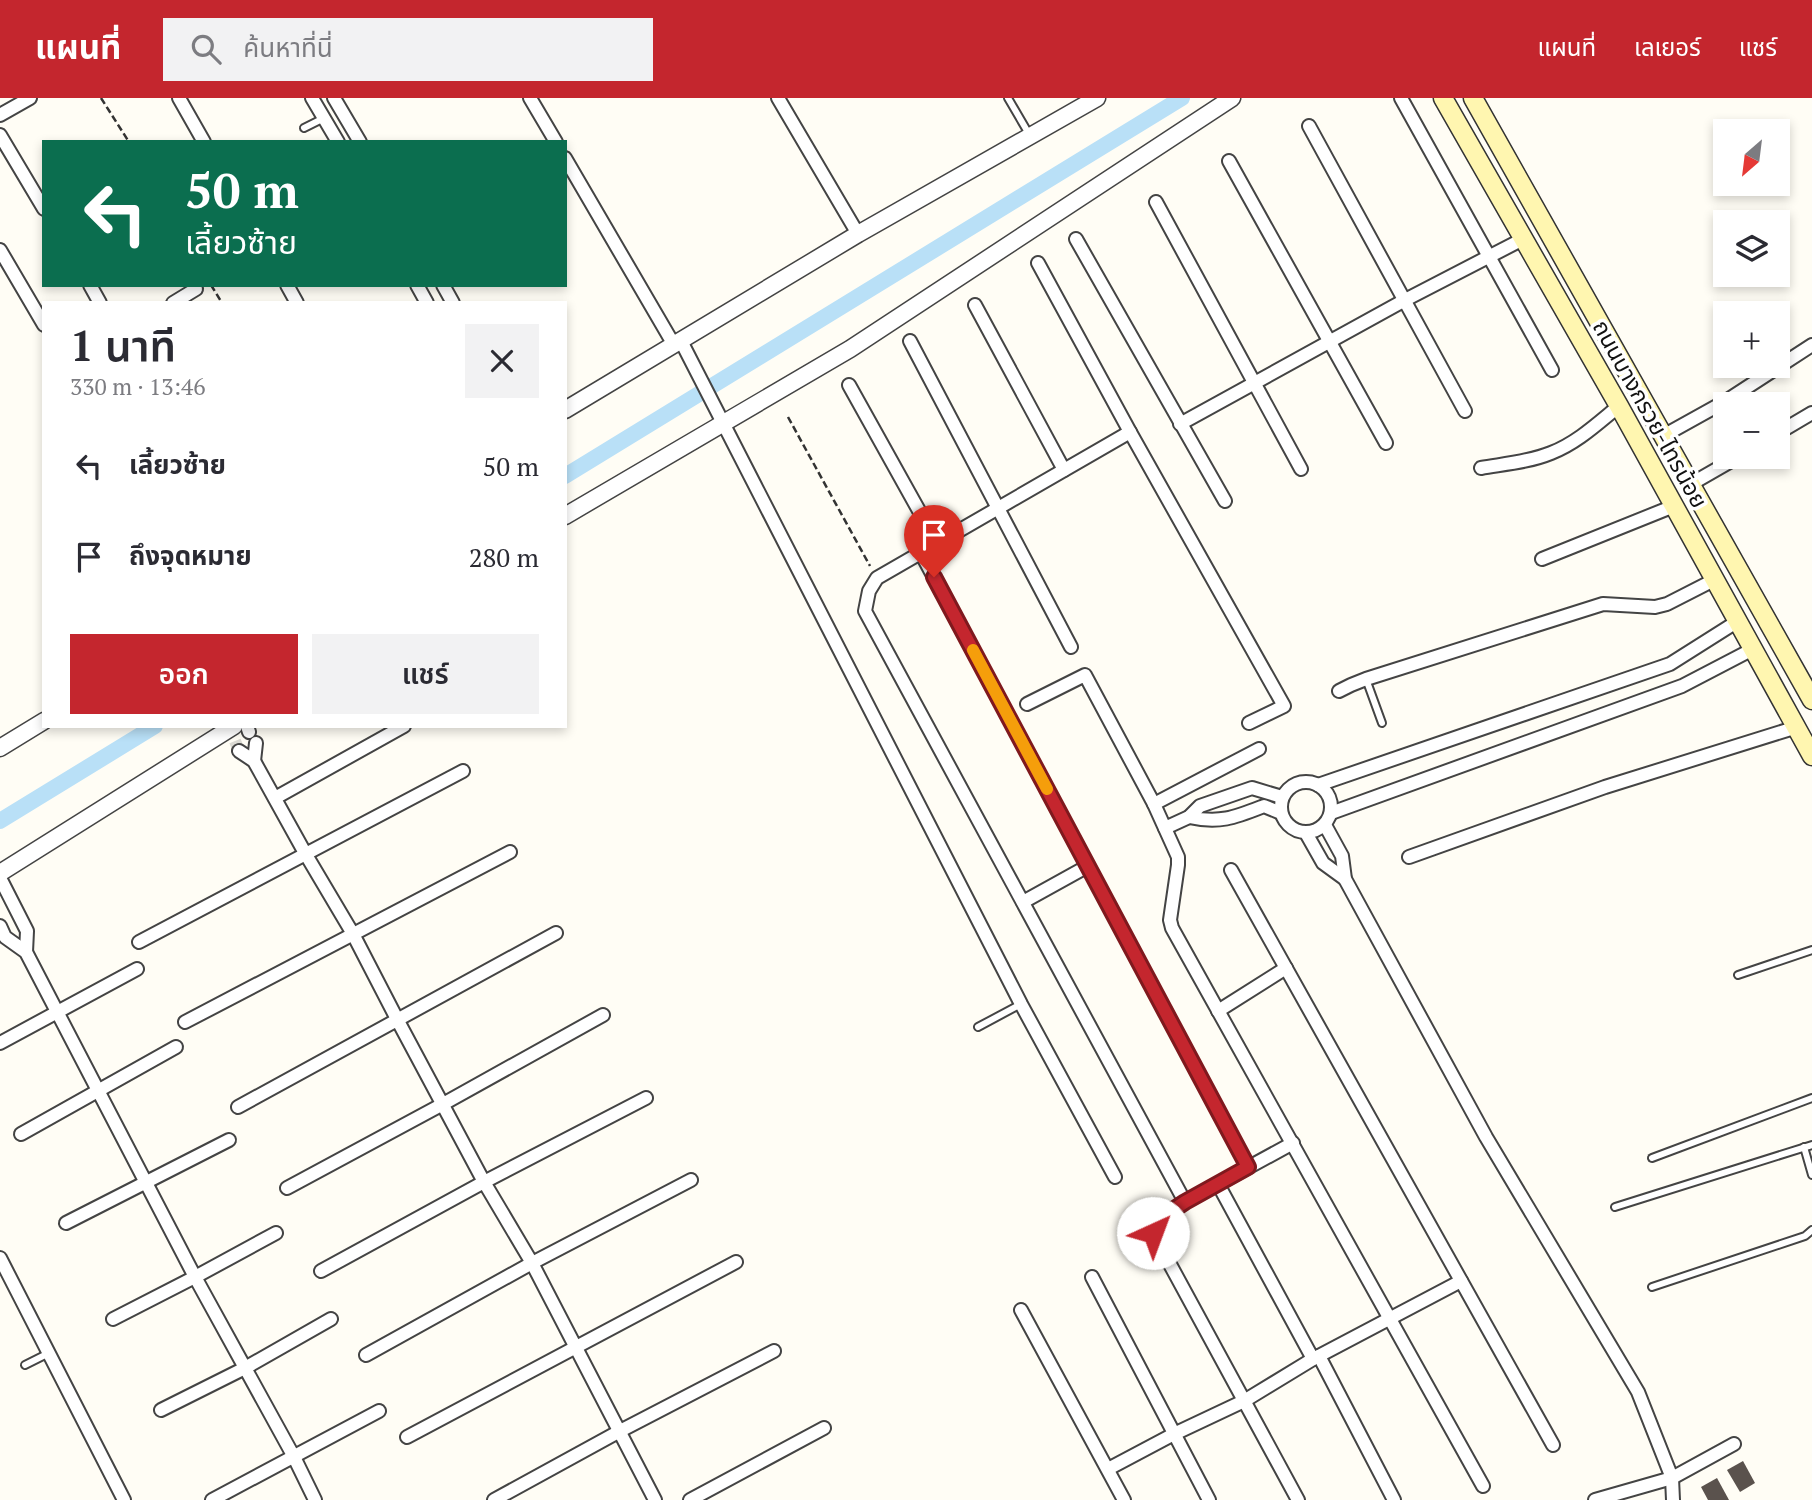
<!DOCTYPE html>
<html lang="th">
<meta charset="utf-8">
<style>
body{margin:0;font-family:"PT Serif","Noto Sans Thai",serif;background:#f2f2f3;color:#2b2b33;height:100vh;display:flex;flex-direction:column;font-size:26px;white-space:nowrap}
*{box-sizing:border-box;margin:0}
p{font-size:23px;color:#7c7c81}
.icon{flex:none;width:38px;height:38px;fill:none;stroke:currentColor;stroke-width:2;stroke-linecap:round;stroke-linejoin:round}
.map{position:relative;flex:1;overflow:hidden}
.sheet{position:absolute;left:42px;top:203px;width:525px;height:427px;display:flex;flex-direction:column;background:#fff;border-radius:0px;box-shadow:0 4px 10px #0003}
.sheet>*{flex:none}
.banner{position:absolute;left:42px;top:42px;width:525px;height:147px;border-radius:0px;box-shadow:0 4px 10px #0003;background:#0b6e4f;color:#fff;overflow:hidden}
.needle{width:46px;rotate:208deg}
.fabs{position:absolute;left:1713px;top:21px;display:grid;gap:14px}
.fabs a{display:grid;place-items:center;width:77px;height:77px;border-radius:0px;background:#fff;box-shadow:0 4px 10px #0003;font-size:35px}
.pin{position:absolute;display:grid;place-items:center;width:60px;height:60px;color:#fff;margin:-72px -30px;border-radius:50% 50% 50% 0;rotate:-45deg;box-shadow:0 0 7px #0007}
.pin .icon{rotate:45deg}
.me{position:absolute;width:77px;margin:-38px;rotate:43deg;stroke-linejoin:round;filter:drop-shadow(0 0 5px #0008)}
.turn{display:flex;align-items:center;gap:24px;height:147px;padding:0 28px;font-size:32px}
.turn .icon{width:91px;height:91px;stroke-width:2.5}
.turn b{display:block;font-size:49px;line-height:60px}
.round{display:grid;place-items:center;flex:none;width:74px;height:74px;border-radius:0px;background:#f2f2f3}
.overview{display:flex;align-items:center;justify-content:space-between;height:119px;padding:0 28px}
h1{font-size:42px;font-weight:600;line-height:52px}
.button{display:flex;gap:14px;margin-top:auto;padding:14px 28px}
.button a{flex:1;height:80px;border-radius:0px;background:#c4262e;color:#fff;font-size:28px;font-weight:600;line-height:80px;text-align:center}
.button a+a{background:#f2f2f3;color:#2b2b33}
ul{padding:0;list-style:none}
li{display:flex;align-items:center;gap:21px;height:91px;padding:0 28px}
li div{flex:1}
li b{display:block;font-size:26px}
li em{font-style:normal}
header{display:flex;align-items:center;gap:42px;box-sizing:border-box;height:98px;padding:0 35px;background:#c4262e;color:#fff}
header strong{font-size:33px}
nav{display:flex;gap:38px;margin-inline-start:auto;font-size:24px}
.search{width:490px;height:63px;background:#f2f2f3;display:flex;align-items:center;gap:18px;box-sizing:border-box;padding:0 24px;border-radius:0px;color:#7c7c81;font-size:26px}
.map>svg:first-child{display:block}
</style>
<header>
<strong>แผนที่</strong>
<div class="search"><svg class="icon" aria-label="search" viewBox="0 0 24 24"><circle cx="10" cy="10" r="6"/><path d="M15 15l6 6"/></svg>ค้นหาที่นี่</div>
<nav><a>แผนที่</a><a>เลเยอร์</a><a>แชร์</a></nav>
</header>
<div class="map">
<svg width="1812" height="1402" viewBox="0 0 1812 1402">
<rect width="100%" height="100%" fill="#fffdf5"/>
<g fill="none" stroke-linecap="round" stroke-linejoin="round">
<g stroke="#b9e0f7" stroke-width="16">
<path d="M565 378 1182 0"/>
<path d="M0 723 155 628"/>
</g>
</g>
<g fill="#5a524d">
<path d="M1743 1363 1755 1385 1740 1394 1727 1372Z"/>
<path d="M1717 1380 1729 1402H1708L1701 1389Z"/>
</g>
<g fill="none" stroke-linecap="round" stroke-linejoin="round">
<path stroke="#dbdad3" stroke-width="12" stroke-dasharray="12 6" stroke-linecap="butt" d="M235 643 239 653"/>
<g stroke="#444" stroke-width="10">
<g id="service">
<path d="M1008 0 1029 36"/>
<path d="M304 30 324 20"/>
<path d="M1366 581 1382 625"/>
<path d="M1738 877 1812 852"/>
<path d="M978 929 1021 906"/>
<path d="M1804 1049 1812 1077"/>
<path d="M1652 1060 1812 1000"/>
<path d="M1615 1109 1812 1047"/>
<path d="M1652 1189 1805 1138 1812 1132"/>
<path d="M25 1267 49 1255"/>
</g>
</g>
<g stroke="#444" stroke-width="16">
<g id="minor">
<path d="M179 0 204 44"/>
<path d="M312 0 338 44"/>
<path d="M334 0 360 44"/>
<path d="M530 0 556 44"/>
<path d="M778 0 858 136"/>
<path d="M1401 0 1552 272"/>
<path d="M0 17 30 0"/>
<path d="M1309 28 1465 313"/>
<path d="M0 37 44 111"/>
<path d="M565 60 674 247"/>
<path d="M1229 63 1386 345"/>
<path d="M1156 104 1301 371"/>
<path d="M1076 141 1225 403"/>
<path d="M0 152 44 227"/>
<path d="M1038 165 1130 334 1284 608 1249 625"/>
<path d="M90 187 100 205"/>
<path d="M287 187 297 205"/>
<path d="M417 187 427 205"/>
<path d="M443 187 453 205"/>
<path d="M173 205 196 191"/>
<path d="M975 207 1064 372"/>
<path d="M681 243 1021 906 1115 1079"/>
<path d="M910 243 1071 549"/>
<path d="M849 287 937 445"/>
<path d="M1180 326 1405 202 1523 141"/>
<path d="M1130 334 877 480 869 493 865 513 1185 1104"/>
<path d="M1778 335 1812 315"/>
<path d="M1663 338 1726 303 1812 247"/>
<path d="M1481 370C1504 366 1529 364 1551 355 1577 345 1598 325 1619 308"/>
<path d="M1691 386 1738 359"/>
<path d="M921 455 1248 1069"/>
<path d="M1542 461 1674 408"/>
<path d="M1339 593 1351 587 1366 581 1603 506 1655 509 1667 506 1714 482"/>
<path d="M1027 606 1085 577 1154 706"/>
<path d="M247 628 249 634"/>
<path d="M1259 651 1154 706 1178 759V767L1170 822 1172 830 1483 1388"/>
<path d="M239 653 254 663 305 755 353 836 398 923 484 1084 532 1165 655 1402"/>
<path d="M254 663 256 645"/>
<circle cx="1306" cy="709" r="25"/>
<path d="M1318 687 1670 566 1738 523"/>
<path d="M275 700 404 628"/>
<path d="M1331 715 1682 588 1753 551"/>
<path d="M1189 719C1220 726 1236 719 1264 708L1281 715"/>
<path d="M1325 727 1342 758 1345 781 1486 1039 1638 1294 1672 1380 1673 1402"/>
<path d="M1165 730 1189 719 1200 708 1252 690 1282 699"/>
<path d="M1306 735 1323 765 1345 781"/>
<path d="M1409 759 1605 689 1797 629"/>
<path d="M1231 772 1553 1347"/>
<path d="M0 780 27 833 26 854"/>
<path d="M1023 804 1088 768"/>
<path d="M0 828 5 839 26 854 195 1179 294 1359 315 1402"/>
<path d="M139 844 463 673"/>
<path d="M1218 913 1286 870"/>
<path d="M185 924 510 754"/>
<path d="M0 945 137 871"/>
<path d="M238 1009 556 835"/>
<path d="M21 1036 176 949"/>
<path d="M1293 1045 1185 1104 1159 1122 1155 1128 1153 1135 1298 1402"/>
<path d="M1218 1086 1313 1261"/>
<path d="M287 1090 443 1006 603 917"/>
<path d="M66 1125 229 1042"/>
<path d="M0 1160 124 1402"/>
<path d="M321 1173 484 1084 646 1000"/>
<path d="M1092 1179 1209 1402"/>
<path d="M1021 1212 1124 1402"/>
<path d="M113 1221 195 1179 276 1135"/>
<path d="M366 1257 532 1165 691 1082"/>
<path d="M1319 1258 1394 1402"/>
<path d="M161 1312 245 1270 331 1221"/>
<path d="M407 1339 736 1164"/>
<path d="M1108 1371 1174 1336 1244 1303 1313 1261 1461 1183"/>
<path d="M212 1402 379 1313"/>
<path d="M494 1402 620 1333 774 1253"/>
<path d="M690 1402 824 1330"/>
<path d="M1595 1402 1672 1380 1734 1346"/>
</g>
</g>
<g stroke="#444" stroke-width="19">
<g id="tertiary">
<path d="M565 312 858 136 1097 0"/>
<path d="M565 418 850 251 1232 0"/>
<path d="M0 650 44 623"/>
<path d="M0 775 234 628"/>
</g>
</g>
<g stroke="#333" stroke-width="21">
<g id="secondary">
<path d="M1443 0 1619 308 1812 658"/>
<path d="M1473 0 1812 602"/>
</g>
</g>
<g stroke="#333" stroke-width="2.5" stroke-dasharray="7 3.5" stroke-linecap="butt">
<path d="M101 0 129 44"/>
<path d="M211 187 222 205"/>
<path d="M788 319 870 468"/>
</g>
<use href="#service" stroke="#fff" stroke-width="6"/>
<use href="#minor" stroke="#fff" stroke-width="12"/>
<use href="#tertiary" stroke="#fff" stroke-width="16"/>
<use href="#secondary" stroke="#fff6b0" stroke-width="18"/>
</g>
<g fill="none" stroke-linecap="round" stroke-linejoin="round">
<g stroke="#7f191e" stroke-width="18">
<path id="route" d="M934 479 1248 1069 1185 1104 1158 1122 1153 1135"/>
</g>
<use href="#route" stroke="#c4262e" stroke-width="12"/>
<path stroke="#f59e0b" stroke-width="12" d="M973 552 1047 691"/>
</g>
<g text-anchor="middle" stroke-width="7" stroke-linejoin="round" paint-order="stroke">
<g font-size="23" fill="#111" stroke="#fff">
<text transform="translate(1650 316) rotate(61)" y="8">ถนนบางกรวย-ไทรน้อย</text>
</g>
</g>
</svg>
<div class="fabs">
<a><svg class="needle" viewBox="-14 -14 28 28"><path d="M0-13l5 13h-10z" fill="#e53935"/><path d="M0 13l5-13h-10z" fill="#7c7c81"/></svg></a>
<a><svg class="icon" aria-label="layers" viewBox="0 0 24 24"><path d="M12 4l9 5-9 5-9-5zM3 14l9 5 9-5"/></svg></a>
<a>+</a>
<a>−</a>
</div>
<div class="pin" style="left:934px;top:479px;background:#d93025"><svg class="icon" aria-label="arrive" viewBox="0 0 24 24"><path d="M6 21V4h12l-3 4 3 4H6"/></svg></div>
<svg class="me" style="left:1153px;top:1135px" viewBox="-20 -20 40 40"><circle r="19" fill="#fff"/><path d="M0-13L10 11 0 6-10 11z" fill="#c4262e"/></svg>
<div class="banner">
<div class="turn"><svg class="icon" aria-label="left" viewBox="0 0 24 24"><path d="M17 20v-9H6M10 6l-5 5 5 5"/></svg><div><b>50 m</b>เลี้ยวซ้าย</div></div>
</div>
<section class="sheet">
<div class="overview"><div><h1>1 นาที</h1><p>330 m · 13:46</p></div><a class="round"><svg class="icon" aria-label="close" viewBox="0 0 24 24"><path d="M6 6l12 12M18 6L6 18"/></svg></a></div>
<ul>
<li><svg class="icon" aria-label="left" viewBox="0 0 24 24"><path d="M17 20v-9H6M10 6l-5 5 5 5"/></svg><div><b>เลี้ยวซ้าย</b></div><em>50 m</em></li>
<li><svg class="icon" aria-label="arrive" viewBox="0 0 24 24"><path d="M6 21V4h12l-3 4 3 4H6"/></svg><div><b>ถึงจุดหมาย</b></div><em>280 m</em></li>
</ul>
<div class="button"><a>ออก</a><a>แชร์</a></div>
</section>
</div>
